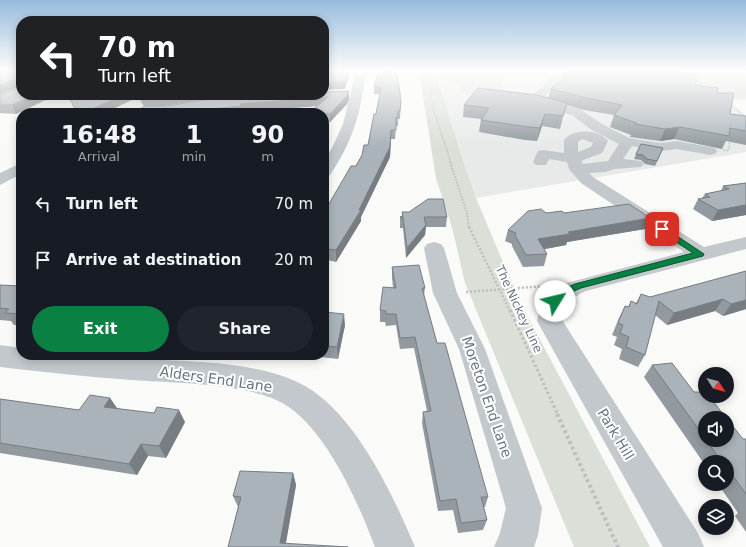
<!DOCTYPE html>
<style>
body{margin:0;font-family:"DejaVu Sans",sans-serif;background:#20242c;color:#f1f3f6;height:100vh;display:flex;flex-direction:column;font-size:15px;white-space:nowrap}
*{box-sizing:border-box;margin:0}
p{font-size:13px;color:#9ea1a6}
.icon{flex:none;width:22px;height:22px;fill:none;stroke:currentColor;stroke-width:2;stroke-linecap:round;stroke-linejoin:round}
.map{position:relative;flex:1;overflow:hidden}
.details{position:absolute;left:16px;top:108px;width:313px;height:252px;display:flex;flex-direction:column;background:#171b24;border-radius:16px;box-shadow:0 2px 10px #0003}
.details>*{flex:none}
.banner{position:absolute;left:16px;top:16px;width:313px;height:84px;border-radius:16px;box-shadow:0 2px 10px #0003;background:#202124;color:#fff;overflow:hidden}
.needle{width:26px;rotate:126deg}
.controls{position:absolute;left:698px;top:367px;display:grid;gap:8px}
.controls a{display:grid;place-items:center;width:36px;height:36px;border-radius:50%;background:#171b24;box-shadow:0 2px 10px #0003;font-size:20px}
.pin{position:absolute;display:grid;place-items:center;width:34px;height:34px;color:#fff;margin:-17px;border-radius:8px;box-shadow:0 2px 6px #0006}
.me{position:absolute;width:44px;margin:-22px;rotate:54deg;stroke-linejoin:round;filter:drop-shadow(0 0 3px #0008)}
.turn{display:flex;align-items:center;gap:14px;height:84px;padding:0 16px;font-size:18px}
.turn .icon{width:52px;height:52px;stroke-width:2.5}
.turn b{display:block;font-size:28px;line-height:34px}
.eta{display:flex;justify-content:space-evenly;align-items:center;height:68px;text-align:center}
.eta b{font-size:24px;font-weight:700;line-height:28px}
.cta{display:flex;gap:8px;margin-top:auto;padding:8px 16px}
.cta a{flex:1;height:46px;border-radius:24px;background:#0b8043;color:#fff;font-size:16px;font-weight:700;line-height:46px;text-align:center}
.cta a+a{background:#20242c;color:#f1f3f6}
ul{padding:0;list-style:none}
li{display:flex;align-items:center;gap:12px;height:56px;padding:0 16px}
li div{flex:1}
li b{display:block;font-size:15px}
li em{font-style:normal}
.map>svg:first-child{display:block}
</style>
<div class="map">
<svg width="746" height="547" viewBox="0 0 746 547">
<rect width="100%" height="100%" fill="#fafaf8"/>
<path fill="#e8e9e9" d="M437 71H746V100L727 99 746 116V152L476 198 462 158 441 89H439Z"/>
<g fill="#dadfd7">
<path d="M419 71H437L439 89H441L462 158 476 198 519 300 650 547H574L465 283 453 231 436 178Z"/>
<path d="M439 71H507L505 72 503 82H501L506 94H484L481 81 483 94 461 93 459 81 441 80Z"/>
<path d="M681 71H746V99L717 97Z"/>
</g>
<g fill="none" stroke-linecap="round" stroke-linejoin="round">
<g stroke="#bbbfc2" stroke-width="1" stroke-dasharray="1 1" stroke-linecap="butt">
<path d="M427 71 434 112"/>
<path d="M686 71 692 76"/>
<path d="M696 79 708 88"/>
<path d="M729 104 740 112"/>
</g>
<g stroke="#bbbfc2" stroke-width="1.5" stroke-dasharray="1 1" stroke-linecap="butt">
<path d="M434 111 451 163"/>
<path d="M738 111 746 117"/>
<path d="M723 150 728 151 730 140"/>
</g>
<path stroke="#bbbfc2" stroke-width="2" stroke-dasharray="1.5 1.5" stroke-linecap="butt" d="M450 162 467 213 469 228"/>
<g stroke="#bbbfc2" stroke-width="2.5" stroke-dasharray="2 2" stroke-linecap="butt">
<path d="M469 227 510 311"/>
<path d="M466 292 545 286"/>
</g>
<path stroke="#bbbfc2" stroke-width="3" stroke-dasharray="2.5 2.5" stroke-linecap="butt" d="M510 310 558 415"/>
<path stroke="#bbbfc2" stroke-width="4" stroke-dasharray="3 3" stroke-linecap="butt" d="M557 414 618 547"/>
<g fill="#c3c8cc" fill-rule="evenodd">
<path d="M356 71H366C361 112 353 141 330 175L324 177V161L332 148 343 124Z"/>
<path d="M557 76 562 79 541 100 580 109 602 124 629 138 660 143 677 141 715 148 717 151 715 154 710 155 677 149 660 151 632 146 623 159 641 161 644 164 641 167 615 169 605 172 589 173 593 177 704 247 746 237V249L586 291C571 298 563 304 562 320L698 533 704 547H663L537 321C540 304 547 292 563 284L684 252 581 183 569 169 567 162 549 159 546 165H536L533 162 538 151 543 150 564 153V140C573 128 599 129 608 141L602 153 581 161 583 164 608 161 619 144 592 130 572 115 529 103 527 101 529 99 553 77ZM582 139 593 143 591 147 578 152V142Z"/>
<path d="M21 163V174L0 185V173Z"/>
<path d="M434 242 441 244 444 248 457 293 485 349 542 508 538 535 534 547H494L500 533 506 508 459 349 433 293 424 248 427 244Z"/>
<path d="M0 345 21 348V355C69 355 116 357 163 360 208 362 266 364 305 386 356 415 393 495 415 547H375C358 502 326 429 284 404 250 383 173 383 132 380 88 377 44 372 0 367Z"/>
</g>
</g>
<g fill="#929a9f">
<path d="M0 71H21V95H56L16 114 0 113V95L18 88V87L0 94Z"/>
<path d="M379 71 401 101 400 119H398V126H396L395 139H391L390 157 361 217V221L336 262 327 260 324 264V212L356 166 368 145 376 114 380 94H374V87Z"/>
<path d="M560 71H676L695 85 717 93 730 114 746 116V145L726 141 722 149 674 139 660 141 630 137 631 135 610 127 614 115 584 110 566 105 560 129 542 126 537 141 525 140 479 132 481 119 463 117 464 105 548 98 551 89 564 79 559 75Z"/>
<path d="M68 95H247L212 98 162 106 349 99 347 104 330 122H324V113H310V112L318 106 242 112V113H132L144 107 138 97 104 113H77Z"/>
<path d="M663 148 655 166 645 164 641 160 634 159 636 154Z"/>
<path d="M746 183V215L712 221 693 209 698 199 702 198 705 194 721 191 723 186Z"/>
<path d="M402 212 447 217 446 227H426L425 235 406 258 403 228H400V217L402 216Z"/>
<path d="M546 213H564L650 218 645 229 567 242 566 245 544 249 547 254 544 266 523 267 512 246V244L505 241 508 230Z"/>
<path d="M392 267 425 288 424 295 437 343 488 497 485 507H483L487 520 483 530 458 533 453 510 438 511 422 423 423 412 427 411 414 348 400 349 396 325 386 326 385 322H380V310L393 287 392 278Z"/>
<path d="M746 271V309L723 316 715 311 667 325 655 315 645 355 638 367 619 359 622 349 614 345 617 337 612 335 619 318 625 306 628 307 631 301 636 303 641 294 650 297Z"/>
<path d="M0 285 21 286V325H14L11 321 0 320Z"/>
<path d="M324 312 345 325 338 359 320 357 319 355H324Z"/>
<path d="M652 365 705 418V440H727L746 439V532L735 516 738 513 718 484H727V462H705V465L644 377Z"/>
<path d="M110 398 117 408 185 422 166 458 148 456 137 475 0 453V399L79 410Z"/>
<path d="M293 473 296 485 286 543 228 547 238 507 233 496Z"/>
</g>
<g fill="#777d82">
<path d="M348 71H350L345 89 324 90V83Z"/>
<path d="M18 78 21 86 0 94V85Z"/>
<path d="M349 91V99L347 104 330 122V114Z"/>
<path d="M35 95H56L16 114 12 105Z"/>
<path d="M123 95H138V97L104 113H83Z"/>
<path d="M180 95H247L212 98 145 109 142 101Z"/>
<path d="M328 97V105L242 112V113H203L202 110 240 104Z"/>
<path d="M201 109 202 113H180Z"/>
<path d="M545 114 542 126 537 141 540 128Z"/>
<path d="M680 127 674 139 660 141 665 129Z"/>
<path d="M391 130 390 157 361 217V221L336 262V250L359 210Z"/>
<path d="M746 205V215L712 221 718 210Z"/>
<path d="M650 218 645 229 567 242 566 245 535 251 538 239 568 232Z"/>
<path d="M426 225 425 235 406 258 407 248Z"/>
<path d="M326 249 327 260 324 264V251Z"/>
<path d="M723 299 715 311 667 325 674 313Z"/>
<path d="M746 300V309L723 316 731 304Z"/>
<path d="M344 314 345 325 338 359 337 347Z"/>
<path d="M110 398 118 410 104 407Z"/>
<path d="M179 410 185 422 166 458 159 446Z"/>
<path d="M141 444 148 456 137 475 129 464Z"/>
<path d="M293 473 296 485 285 547 280 543Z"/>
</g>
<g fill="#aab3b9" stroke="#777d82">
<path d="M0 71H21V95H35L12 105H0V95L18 88V78L0 85Z"/>
<path d="M324 71H348L345 81 324 83Z"/>
<path d="M379 71H397L401 101 400 111H398V117H396V130H391L390 147 359 210H361L336 250 326 249 324 251V212L326 209 351 166H356L362 155 364 145H368L374 114H376L381 87H374Z"/>
<path d="M574 71H676L699 75 695 85 718 88 717 93H734L730 114 746 116V131L730 128 729 136 680 127 665 129 635 124 636 123 614 115 622 105 587 98 551 89Z"/>
<path d="M478 88 537 95 567 103 563 116 545 114 540 128 528 127 481 120 489 108 464 105Z"/>
<path d="M349 91 347 96 330 114 310 112 328 97 240 104 241 106 202 110 201 109 180 113H132L145 106H167L210 99 274 95H324V92Z"/>
<path d="M68 95H123L83 113H77Z"/>
<path d="M139 95H180L142 101Z"/>
<path d="M641 144 663 148 657 161 647 159 643 155 636 154Z"/>
<path d="M746 183V205L718 210 698 199 710 197 705 194 729 189 723 186Z"/>
<path d="M428 199H443L447 217H424L426 225 407 248 403 217H400L403 216 402 212H409Z"/>
<path d="M629 204 650 218 568 232 570 234 538 239 547 254 526 255 515 235 516 233 508 230 528 211 541 209 546 213 562 211 564 213Z"/>
<path d="M419 265 425 288H422L437 343H445L488 497H481L487 520 461 523 456 499 440 501 423 412 431 411 415 337 400 338 396 314H386V311L380 310 383 287 396 288 392 267Z"/>
<path d="M746 271V300L731 304 723 299 674 313 659 301 645 355 626 347 629 337 620 333 623 325 618 323 625 306 629 307 631 301 637 304 641 294 650 297Z"/>
<path d="M0 285 21 286V314L5 313 9 309 0 308Z"/>
<path d="M324 312 344 314 337 347 324 346Z"/>
<path d="M672 363 694 392H705V396H709L726 418H705V438L652 365Z"/>
<path d="M90 395 110 398 104 407 154 413 157 407 179 410 159 446 141 444 129 464 0 443V399L79 410Z"/>
<path d="M727 419 743 439H746V494L727 468V462H722L706 440H727Z"/>
<path d="M240 471 293 473 280 543 348 547H228L241 497 233 496Z"/>
</g>
<linearGradient id="sky" x2="0" y2="1"><stop stop-color="#96bcdc"/><stop offset="0.48" stop-color="#fdfdfc"/><stop offset="1" stop-color="#fdfdfc" stop-opacity="0"/></linearGradient>
<rect width="746" height="148" fill="url(#sky)"/>
<path fill="#0b8043" stroke="#07532c" d="M659 228H665L704 254 703 256 581 288 565 295 559 303H552L550 301 558 291 575 284 693 253 659 231Z"/>
<g text-anchor="middle" stroke-width="4" stroke-linejoin="round" paint-order="stroke">
<g font-size="12" fill="#657683" stroke="#fff">
<text transform="translate(519 309) rotate(65)" y="4">The Nickey Line</text>
</g>
<g font-size="14" fill="#657683" stroke="#fff">
<text transform="translate(216 379) rotate(8)" y="5">Alders End Lane</text>
<text transform="translate(487 397) rotate(71)" y="5">Moreton End Lane</text>
<text transform="translate(616 434) rotate(59)" y="5">Park Hill</text>
</g>
</g>
</svg>
<div class="controls">
<a><svg class="needle" viewBox="-14 -14 28 28"><path d="M0-13l5 13h-10z" fill="#e53935"/><path d="M0 13l5-13h-10z" fill="#9ea1a6"/></svg></a>
<a><svg class="icon" aria-label="sound" viewBox="0 0 24 24"><path d="M4 9h4l5-4v14l-5-4H4zM17 9q2 3 0 6"/></svg></a>
<a><svg class="icon" aria-label="search" viewBox="0 0 24 24"><circle cx="10" cy="10" r="6"/><path d="M15 15l6 6"/></svg></a>
<a><svg class="icon" aria-label="layers" viewBox="0 0 24 24"><path d="M12 4l9 5-9 5-9-5zM3 14l9 5 9-5"/></svg></a>
</div>
<div class="pin" style="left:662px;top:229px;background:#d93025"><svg class="icon" aria-label="arrive" viewBox="0 0 24 24"><path d="M6 21V4h12l-3 4 3 4H6"/></svg></div>
<svg class="me" style="left:555px;top:301px" viewBox="-20 -20 40 40"><circle r="19" fill="#fff"/><path d="M0-13L10 11 0 6-10 11z" fill="#0b8043"/></svg>
<div class="banner">
<div class="turn"><svg class="icon" aria-label="left" viewBox="0 0 24 24"><path d="M17 20v-9H6M10 6l-5 5 5 5"/></svg><div><b>70 m</b>Turn left</div></div>
</div>
<section class="details">
<div class="eta">
<div><b>16:48</b><p>Arrival</p></div>
<div><b>1</b><p>min</p></div>
<div><b>90</b><p>m</p></div>
</div>
<ul>
<li><svg class="icon" aria-label="left" viewBox="0 0 24 24"><path d="M17 20v-9H6M10 6l-5 5 5 5"/></svg><div><b>Turn left</b></div><em>70 m</em></li>
<li><svg class="icon" aria-label="arrive" viewBox="0 0 24 24"><path d="M6 21V4h12l-3 4 3 4H6"/></svg><div><b>Arrive at destination</b></div><em>20 m</em></li>
</ul>
<div class="cta"><a>Exit</a><a>Share</a></div>
</section>
</div>
